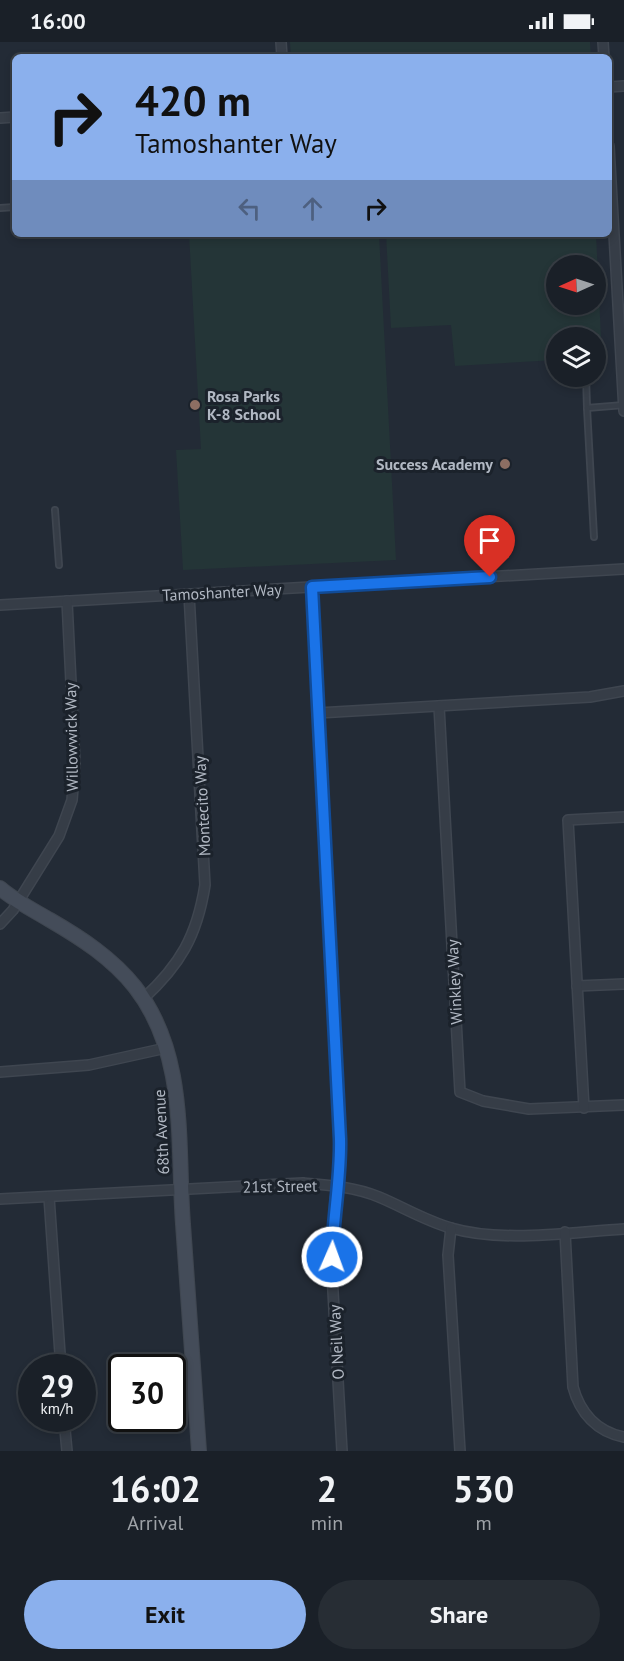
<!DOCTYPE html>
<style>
body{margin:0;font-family:"PT Sans",sans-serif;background:#272d34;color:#f1f3f6;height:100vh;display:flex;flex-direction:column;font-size:22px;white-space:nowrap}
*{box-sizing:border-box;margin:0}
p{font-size:20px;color:#9fa3a8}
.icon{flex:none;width:33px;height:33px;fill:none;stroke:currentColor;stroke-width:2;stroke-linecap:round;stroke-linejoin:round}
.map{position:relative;height:1409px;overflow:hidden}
.panel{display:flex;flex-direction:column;background:#1a2028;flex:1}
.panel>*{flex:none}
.hud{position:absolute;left:12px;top:12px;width:600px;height:183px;border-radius:9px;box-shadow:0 3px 9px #0003,0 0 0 2px #383e45;background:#8bb0ed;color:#111;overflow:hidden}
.needle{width:39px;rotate:267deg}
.fabs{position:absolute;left:546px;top:213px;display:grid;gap:12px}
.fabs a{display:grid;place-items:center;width:60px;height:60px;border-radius:50%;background:#1a2028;box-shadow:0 3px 9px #0003,0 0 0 2px #383e45;font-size:30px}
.speed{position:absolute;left:18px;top:1312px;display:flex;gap:12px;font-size:30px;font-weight:700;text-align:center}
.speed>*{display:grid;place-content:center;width:78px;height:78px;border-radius:50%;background:#1a2028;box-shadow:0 3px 9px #0003,0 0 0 2px #383e45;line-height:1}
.speed small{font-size:15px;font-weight:400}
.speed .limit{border:3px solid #111;border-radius:9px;background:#fff;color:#111}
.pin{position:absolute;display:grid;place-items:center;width:51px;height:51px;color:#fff;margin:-62px -26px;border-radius:50% 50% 50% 0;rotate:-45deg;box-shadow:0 0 6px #0007}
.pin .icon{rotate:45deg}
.me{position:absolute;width:66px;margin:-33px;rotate:2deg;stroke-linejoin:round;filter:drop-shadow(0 0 4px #0008)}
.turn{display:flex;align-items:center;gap:21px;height:126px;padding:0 24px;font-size:27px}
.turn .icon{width:78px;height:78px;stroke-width:2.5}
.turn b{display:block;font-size:42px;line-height:51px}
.lanes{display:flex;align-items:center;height:57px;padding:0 24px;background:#0003;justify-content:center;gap:30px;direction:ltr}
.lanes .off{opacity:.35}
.eta{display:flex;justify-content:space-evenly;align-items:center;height:102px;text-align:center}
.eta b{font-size:36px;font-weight:700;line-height:42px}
.cta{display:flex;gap:12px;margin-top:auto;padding:12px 24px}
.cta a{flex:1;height:69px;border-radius:36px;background:#8bb0ed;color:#111;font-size:24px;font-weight:700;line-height:69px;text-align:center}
.cta a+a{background:#272d34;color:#f1f3f6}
.status{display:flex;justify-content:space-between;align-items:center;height:42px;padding:0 30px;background:#1a2028;direction:ltr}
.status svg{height:16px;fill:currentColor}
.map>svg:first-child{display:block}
</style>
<div class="status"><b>16:00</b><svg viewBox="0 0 49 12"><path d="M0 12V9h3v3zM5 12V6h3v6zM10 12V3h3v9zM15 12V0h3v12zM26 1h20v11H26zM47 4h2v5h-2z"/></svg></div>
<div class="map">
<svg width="624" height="1409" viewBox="0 0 624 1409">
<rect width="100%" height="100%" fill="#232b36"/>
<g fill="#243537" fill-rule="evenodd">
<path d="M290 0H590L591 15H291Z"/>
<path d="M189 192H379L396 518 183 528 176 408 201 407Z"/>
<path d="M386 192H596L602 316H596V296H556V318L455 324 451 283 391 286ZM556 224H596V262H556Z"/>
</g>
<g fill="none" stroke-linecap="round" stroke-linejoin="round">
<g stroke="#3f4650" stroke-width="8">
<g id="lane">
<path d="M0 166 15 165"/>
<path d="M586 334 587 366 624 363"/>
<path d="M587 366 594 495"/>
<path d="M55 468 59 523"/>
</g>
</g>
<g stroke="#3f4650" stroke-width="12">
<g id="street">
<path d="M281 0 282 15"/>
<path d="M603 0 604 15"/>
<path d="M609 45 624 44"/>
<path d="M0 76 15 75"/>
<path d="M609 104 624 369"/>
<path d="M312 545 340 1097 341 1119 335 1159 332 1232 342 1409"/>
<path d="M0 563 624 527"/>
<path d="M439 664 460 1050 483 1059 529 1067 624 1063"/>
<path d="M318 671 590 655 624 649"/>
<path d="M0 882 13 868 59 794 72 758 75 722 67 559"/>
<path d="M577 944 624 942"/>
<path d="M143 957C180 923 197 894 205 843L189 552"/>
<path d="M0 1030 89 1023 166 1006"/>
<path d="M584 1066 568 778 624 775"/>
<path d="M49 1155 61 1326"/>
<path d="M0 1157 303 1141C328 1143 355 1145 379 1155 403 1165 426 1179 451 1186 502 1201 571 1190 624 1187"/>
<path d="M451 1186 448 1213 460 1409"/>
<path d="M565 1190 573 1345C580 1371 597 1390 624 1395"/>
<path d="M64 1377 67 1409"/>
</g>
</g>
<g stroke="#3f4650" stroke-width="16">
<path id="secondary" d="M0 846C15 859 33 868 50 878 81 896 112 916 135 945 188 1013 177 1102 183 1182 188 1258 194 1333 199 1409"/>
</g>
<use href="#lane" stroke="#363d47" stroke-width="4.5"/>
<use href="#street" stroke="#363d47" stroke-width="9"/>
<use href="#secondary" stroke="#444c59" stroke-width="14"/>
</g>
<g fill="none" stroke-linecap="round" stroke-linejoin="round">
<g stroke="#114b97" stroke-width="15">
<path id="route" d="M332 1215C333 1175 341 1136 340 1097L312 545 490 535"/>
</g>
<use href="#route" stroke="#1a73e8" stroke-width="10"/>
</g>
<g fill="#8d6e63" stroke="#1b222b" stroke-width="2">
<circle cx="195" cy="363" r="6"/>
<circle cx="505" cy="422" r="6"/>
</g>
<g text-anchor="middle" stroke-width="6" stroke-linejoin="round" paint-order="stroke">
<g font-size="16" font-weight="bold" fill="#b1b8c3" stroke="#1b222b" text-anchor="start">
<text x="207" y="360">Rosa Parks<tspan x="207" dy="18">K-8 School</tspan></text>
<text x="493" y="428" text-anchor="end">Success Academy</text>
</g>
<g font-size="16" fill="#b1b8c3" stroke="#1b222b">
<text transform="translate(222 550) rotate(-3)" y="6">Tamoshanter Way</text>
<text transform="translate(71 695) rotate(-91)" y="6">Willowwick Way</text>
<text transform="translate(202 764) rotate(-93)" y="6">Montecito Way</text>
<text transform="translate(454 940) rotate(-93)" y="6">Winkley Way</text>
<text transform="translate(161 1090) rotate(-93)" y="6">68th Avenue</text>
<text transform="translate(280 1144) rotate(-1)" y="6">21st Street</text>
<text transform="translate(336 1300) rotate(-93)" y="6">O Neil Way</text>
</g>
</g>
</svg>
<div class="fabs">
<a><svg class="needle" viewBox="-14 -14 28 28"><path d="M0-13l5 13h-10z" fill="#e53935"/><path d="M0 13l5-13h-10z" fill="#9fa3a8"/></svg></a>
<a><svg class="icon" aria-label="layers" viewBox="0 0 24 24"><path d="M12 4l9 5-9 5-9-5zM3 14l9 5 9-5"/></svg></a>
</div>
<div class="speed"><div>29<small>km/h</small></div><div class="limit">30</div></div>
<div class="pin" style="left:490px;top:535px;background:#d93025"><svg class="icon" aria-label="arrive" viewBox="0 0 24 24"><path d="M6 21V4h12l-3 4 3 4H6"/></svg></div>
<svg class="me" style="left:332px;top:1215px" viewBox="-20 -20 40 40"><circle r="17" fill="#1a73e8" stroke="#fff" stroke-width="3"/><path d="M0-11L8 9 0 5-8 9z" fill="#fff"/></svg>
<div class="hud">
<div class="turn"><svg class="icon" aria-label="right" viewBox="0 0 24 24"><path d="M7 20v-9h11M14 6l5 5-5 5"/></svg><div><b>420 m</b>Tamoshanter Way</div></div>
<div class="lanes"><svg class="icon off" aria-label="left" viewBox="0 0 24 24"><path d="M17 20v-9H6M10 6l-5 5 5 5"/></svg><svg class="icon off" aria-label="ahead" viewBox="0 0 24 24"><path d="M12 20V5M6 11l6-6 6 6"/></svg><svg class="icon" aria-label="right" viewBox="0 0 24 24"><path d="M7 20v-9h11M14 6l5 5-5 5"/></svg></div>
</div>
</div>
<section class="panel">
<div class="eta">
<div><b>16:02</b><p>Arrival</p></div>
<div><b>2</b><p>min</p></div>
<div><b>530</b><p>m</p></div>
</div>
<div class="cta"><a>Exit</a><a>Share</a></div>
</section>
